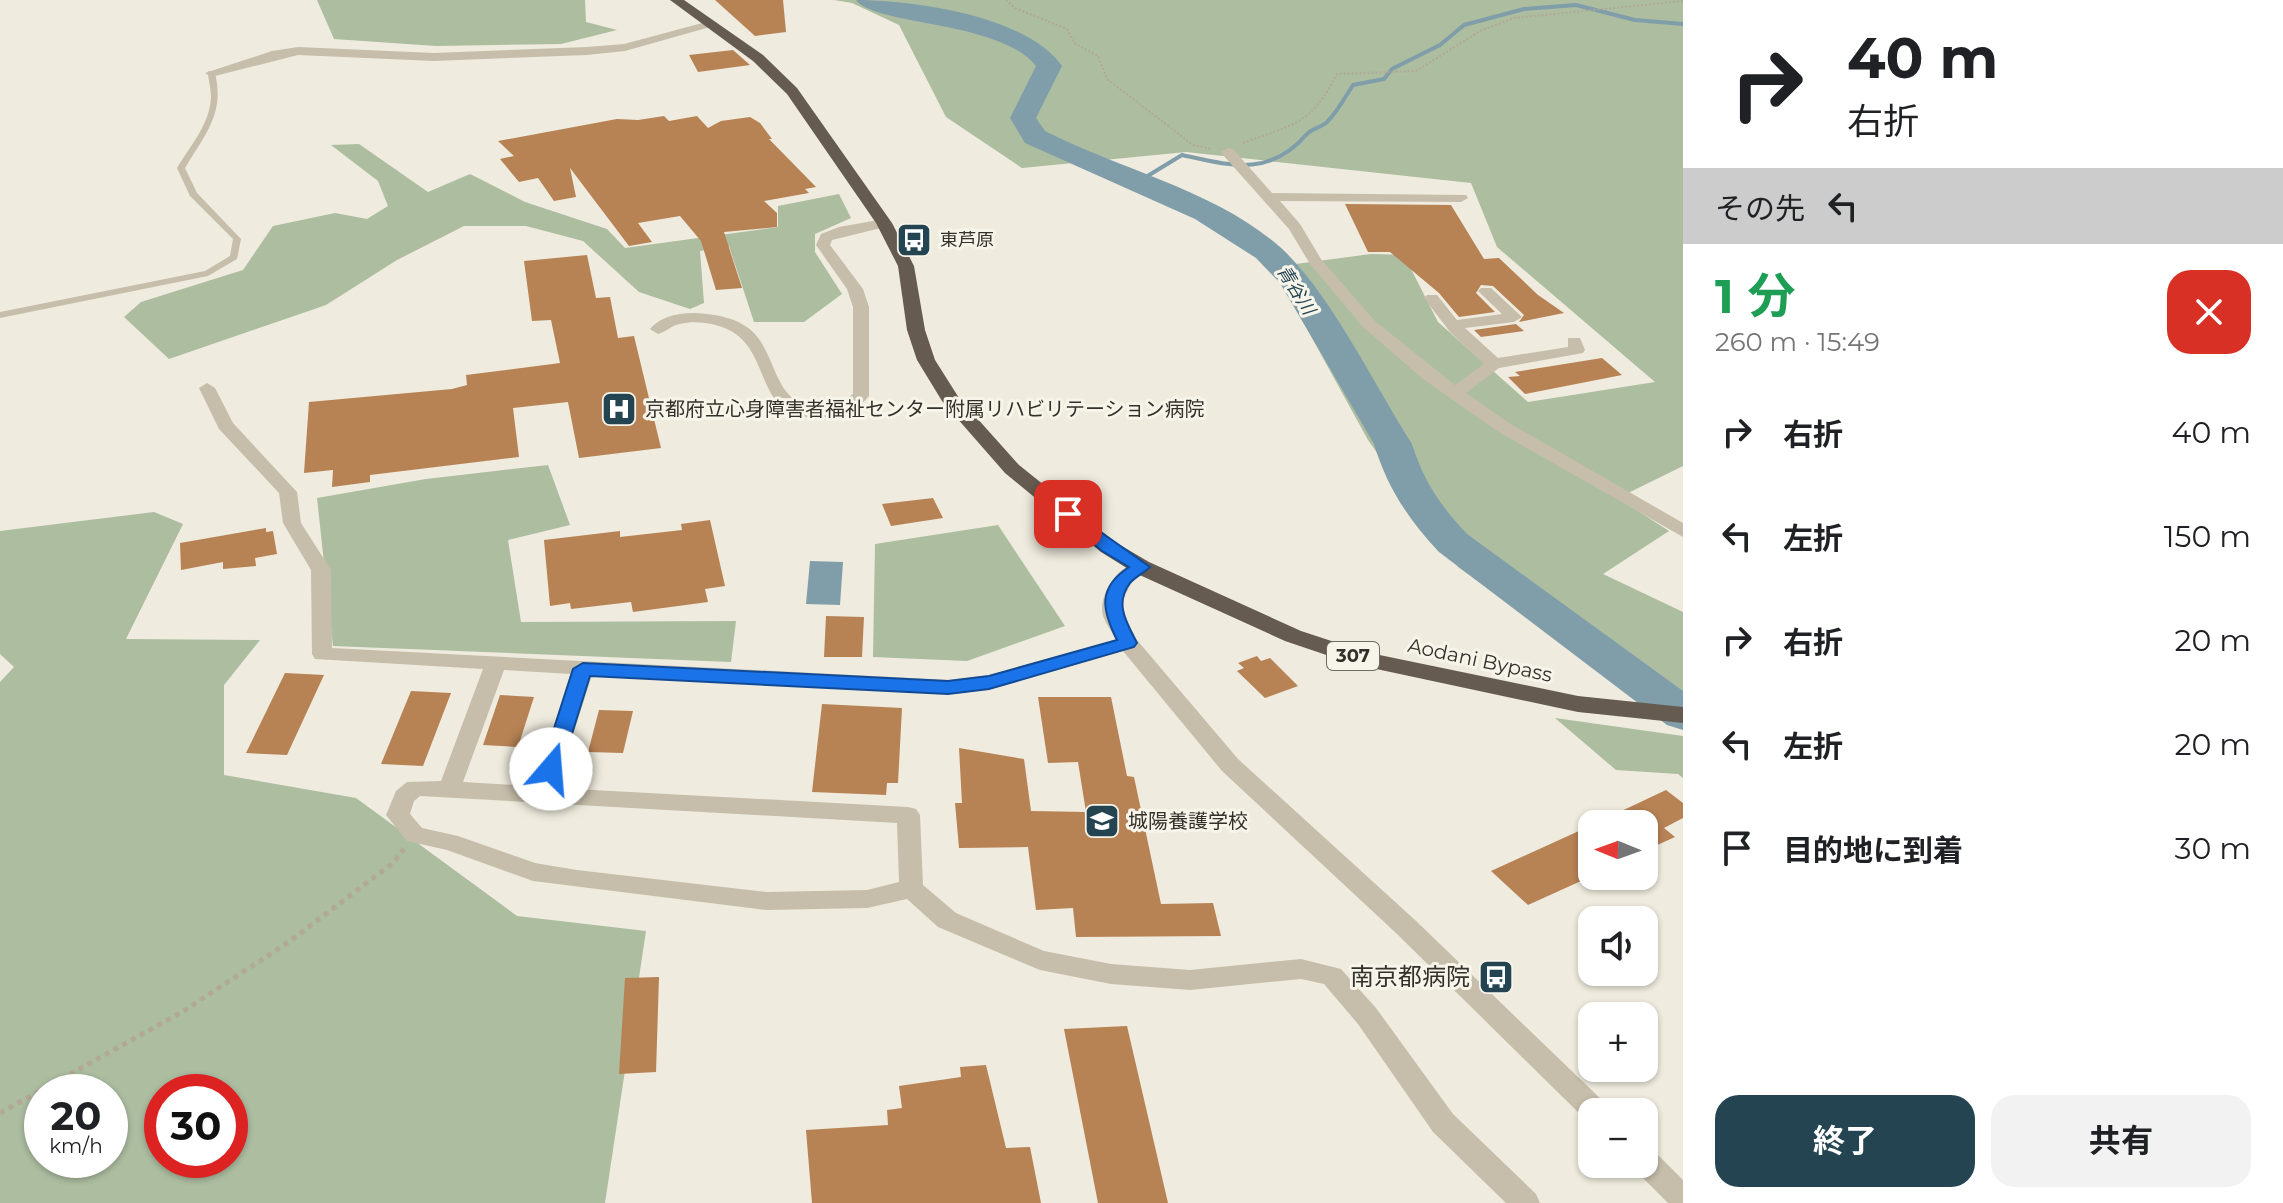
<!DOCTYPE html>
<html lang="ja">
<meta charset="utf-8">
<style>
body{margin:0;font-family:Montserrat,"Noto Sans JP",sans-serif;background:#f2f2f2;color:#202124;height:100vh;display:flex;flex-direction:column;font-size:30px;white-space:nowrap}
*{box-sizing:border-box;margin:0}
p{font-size:26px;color:#757577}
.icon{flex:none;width:44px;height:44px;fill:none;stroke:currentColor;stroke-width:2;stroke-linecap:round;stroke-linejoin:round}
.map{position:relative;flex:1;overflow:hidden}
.sheet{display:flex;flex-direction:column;background:#fff;width:600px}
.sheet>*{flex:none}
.top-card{background:#fff;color:#202124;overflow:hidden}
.needle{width:52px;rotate:271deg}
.fabs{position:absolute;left:1578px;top:810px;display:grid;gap:16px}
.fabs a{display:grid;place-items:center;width:80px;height:80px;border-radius:16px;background:#fff;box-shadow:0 2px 6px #0004;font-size:40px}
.speed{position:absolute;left:24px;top:1074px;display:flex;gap:16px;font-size:40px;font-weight:700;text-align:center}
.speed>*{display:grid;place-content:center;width:104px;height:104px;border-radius:50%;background:#fff;box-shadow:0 2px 6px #0004;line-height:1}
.speed small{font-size:20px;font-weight:400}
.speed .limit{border:12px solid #d22;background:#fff;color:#111}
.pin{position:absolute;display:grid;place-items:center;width:68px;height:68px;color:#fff;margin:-34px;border-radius:16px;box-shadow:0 4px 12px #0006}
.me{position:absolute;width:88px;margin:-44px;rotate:18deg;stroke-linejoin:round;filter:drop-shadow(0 0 6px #0008)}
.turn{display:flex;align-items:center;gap:28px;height:168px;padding:0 32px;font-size:36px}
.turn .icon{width:104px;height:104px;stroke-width:2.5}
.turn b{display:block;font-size:56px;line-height:68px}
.then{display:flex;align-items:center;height:76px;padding:0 32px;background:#0003;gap:16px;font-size:30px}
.round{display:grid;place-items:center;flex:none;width:84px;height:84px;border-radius:24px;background:#f2f2f2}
.head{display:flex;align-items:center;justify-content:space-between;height:136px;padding:0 32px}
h1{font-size:48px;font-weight:700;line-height:60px;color:#1e9e55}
.cta{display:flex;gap:16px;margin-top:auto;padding:16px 32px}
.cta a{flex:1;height:92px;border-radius:24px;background:#244451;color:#fff;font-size:32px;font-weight:700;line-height:92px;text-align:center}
.cta a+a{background:#f2f2f2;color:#202124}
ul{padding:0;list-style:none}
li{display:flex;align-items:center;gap:24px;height:104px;padding:0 32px}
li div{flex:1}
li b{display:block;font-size:30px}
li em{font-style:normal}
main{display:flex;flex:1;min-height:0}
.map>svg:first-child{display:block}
</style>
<main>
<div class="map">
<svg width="1683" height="1203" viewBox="0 0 1683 1203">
<rect width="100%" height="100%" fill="#efebde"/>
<g fill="#acbda0" fill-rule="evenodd">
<path d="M317 0H585L586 22 617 30 561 44 436 46 334 39Z"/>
<path d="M834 0H1683V466L1618 498 1669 531 1603 574 1683 612V695L1597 666 1458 567 1368 440 1273 267 1371 254 1445 256 1411 269 1438 322 1528 402 1655 382 1497 247 1471 183 1186 152 1022 168 946 117 899 25 852 3Z"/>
<path d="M359 144 428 192 470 174 525 202 607 229 625 248 778 227V206L839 194 851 218 815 234V252L842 294 804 322H754L729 246 700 251 704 303 690 309 639 292 583 241 526 226H464L397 260 326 305 169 359 124 317 141 302 243 270 273 226 335 213 367 219 388 206 378 181 331 145Z"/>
<path d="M548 465 570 525 508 540 521 622 736 621 731 662 333 646 317 498 426 479Z"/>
<path d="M154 512 183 524 126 639 260 640 224 685V775L356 798 517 916 646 931 605 1203H0V682L14 667 0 654V531ZM42 1092H110V1160H42ZM162 1092H230V1160H162Z"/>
<path d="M998 525 1065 626 967 661 873 657 875 544Z"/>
<path d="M1555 718 1683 736V778L1678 774 1616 770Z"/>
</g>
<path fill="#809ea9" d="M810 561 843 562 840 605 806 604Z"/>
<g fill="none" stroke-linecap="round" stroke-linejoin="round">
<path stroke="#809ea9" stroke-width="4" d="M1136 183 1182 155C1232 166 1270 177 1307 134 1313 128 1323 127 1328 121 1338 111 1345 97 1353 85L1384 79 1392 69 1440 45 1464 25 1524 9 1576 5 1635 20 1683 24"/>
<path fill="#809ea9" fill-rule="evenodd" d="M856 0C914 0 1027 16 1062 66L1036 118 1045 131C1121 170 1215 190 1280 247 1329 291 1375 386 1412 444 1423 480 1441 507 1467 534L1683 691V730L1667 725 1439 552C1408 519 1387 487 1374 444L1280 283 1256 258 1195 219 1025 143 1010 118 1036 66C999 20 875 26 856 0Z"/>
</g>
<g fill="#b78254">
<path d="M715 0H783L786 32 755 36Z"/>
<path d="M733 50 750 65 698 72 689 55Z"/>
<path d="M664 116 669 121 697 116 708 128 721 121 750 117 760 123 772 139H769L816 187 805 189 809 193 764 201 777 213V227L724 232 742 288 716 290 701 241 680 216 638 223 652 242 629 246 570 168 576 197 554 201 538 178 519 182 500 159 514 156 498 141 617 119 638 120Z"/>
<path d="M1345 204 1451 205 1484 259 1499 258 1538 295 1564 313 1519 322 1524 315 1493 286 1481 285 1476 293 1495 312 1459 317 1439 293 1390 252H1368Z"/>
<path d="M587 255 596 298 610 297 618 338 634 336 661 448 579 458 568 402 513 408 519 457 370 475V482L332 487 333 470 304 473 309 402 452 389 467 385 466 375 560 363 551 320 532 321 524 261Z"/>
<path d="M1516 324 1524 331 1481 337 1474 330Z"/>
<path d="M1602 358 1622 375 1525 394 1508 377 1520 376 1515 372Z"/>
<path d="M933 498 943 518 891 526 882 504Z"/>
<path d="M710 520 725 586 705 589 708 602 633 612 631 602 571 609 570 603 550 606 544 540 620 531V537L682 530 681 524Z"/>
<path d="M266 528V532L273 531 277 554 255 558 256 566 223 569V562L181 570 180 543Z"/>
<path d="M826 616 864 617 862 657H824Z"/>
<path d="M1257 656 1261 661 1270 658 1298 686 1265 698 1237 671 1244 668 1238 663Z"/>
<path d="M285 673 324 675 287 755 246 753Z"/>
<path d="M411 691 451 693 423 766 381 764Z"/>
<path d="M500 695 534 697 518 747 483 745Z"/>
<path d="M1038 697H1111L1127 776 1134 777 1161 904 1213 903 1221 936 1076 937 1073 908 1036 910 1028 847 959 848 955 803H962L959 748 1024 759 1031 811 1086 812 1078 762 1048 763Z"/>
<path d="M822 704 902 708 898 783H887L886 795 812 792Z"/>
<path d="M599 710 633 711 623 753 588 752Z"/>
<path d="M1666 790 1683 803V818L1664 828 1675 837 1644 851V824H1594Z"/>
<path d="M1592 825V876L1528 905 1491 871Z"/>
<path d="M659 977 656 1072 619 1074 625 978Z"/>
<path d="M1127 1026 1168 1203H1098L1064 1029Z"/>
<path d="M986 1065 1006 1148 1030 1147 1041 1203H812L806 1130 888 1125 887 1110 902 1108 899 1086 961 1077 960 1067Z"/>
</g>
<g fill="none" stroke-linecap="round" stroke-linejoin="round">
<g stroke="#b2a896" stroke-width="2" stroke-dasharray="2 2" stroke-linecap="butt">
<path d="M1006 0 1015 8 1067 29 1074 43 1098 56 1107 79 1193 145 1212 149"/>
<path d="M1243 143C1294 124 1311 125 1337 74L1416 71 1480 31 1514 18 1683 1"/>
</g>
<path stroke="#b2a896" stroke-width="5" stroke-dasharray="5 5" stroke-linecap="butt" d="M0 1113 182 1012 290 941 393 863 404 849"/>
<path fill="#c6beab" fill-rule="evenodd" d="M208 71 215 73C225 114 205 134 185 168L197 193 241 239 237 259 208 276 0 318V312L205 271 230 256 233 239 190 196 177 168C190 146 210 124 211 97 211 88 208 80 208 71Z"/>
<g fill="#c6beab" fill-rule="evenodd">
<path d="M706 22 710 23V27L625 51 587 55 434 61 298 55 211 77 205 73 272 51 298 47 434 53 587 47 624 44Z"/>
<path d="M1228 148 1233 149 1272 193 1466 195 1468 198 1461 202 1280 201 1300 224 1321 259 1375 321 1455 385 1484 364 1450 332 1424 298 1427 295H1437L1457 320 1502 314 1478 291 1481 288H1491L1522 317 1514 322 1465 328 1498 358 1568 347V338H1580L1585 350 1583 353 1499 368 1466 393 1509 423 1683 523V537L1497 431 1423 379 1363 327 1310 264 1289 229 1223 155 1221 152Z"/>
<path d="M884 219 889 220V226L832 240 830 245 863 289 869 307V396C859 409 843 416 826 417 751 424 775 353 729 330 715 323 695 320 680 324 672 325 666 332 658 334L650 329C661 316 679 313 695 313 715 314 739 318 753 332 777 356 774 401 812 406 828 409 840 404 853 394V307L847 289 816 245 821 234 839 227Z"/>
<path d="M207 383 215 388 233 423 297 492 301 523 331 570 332 648 948 680 989 675 1116 640C1112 632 1106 624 1103 616 1097 593 1123 556 1148 563L1151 567 1132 582 1123 599V615L1137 640 1238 759 1415 920 1606 1104 1610 1112H1592V1123L1586 1120 1397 934 1222 771 1123 651 989 689 948 694 592 675 556 788 908 807 916 809 920 815 923 885 956 913 1044 951 1111 964 1190 970 1301 959 1341 969 1376 1008 1453 1114 1536 1194 1540 1203H1506L1433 1132 1358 1024 1324 984 1301 979 1190 990 1111 984 1040 970 938 927 907 899 867 908 767 910 533 881 447 850 407 841 386 815 396 791 407 782 441 781 483 669 315 659 312 654 311 570 283 523 279 493 219 429 199 388ZM504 670 571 674 534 786 463 782ZM420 796 897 823 899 882 867 890 767 892 577 870 535 863 458 836 422 828 410 814 414 801Z"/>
<path d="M1644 1147 1654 1151 1683 1180V1203H1668L1634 1169 1632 1164H1644Z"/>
</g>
<path fill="#655b50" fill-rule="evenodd" d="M670 0H684L763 55 797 88 892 223 914 266 925 330 935 360 959 398 1019 465 1115 542 1149 562 1301 631 1365 652 1578 696 1683 707V723L1578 712 1353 664 1285 641 1133 572 1101 552 1005 473 942 401 917 360 907 330 898 266 876 223 787 94 753 61Z"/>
</g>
<path fill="#1a73e8" stroke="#114b97" stroke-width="2" d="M1068 509 1150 567C1144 573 1135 577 1130 583 1114 604 1127 623 1137 643L1134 647 989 689 948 694 590 676 561 769 551 776 541 769 573 669 583 663 948 681 989 676 1117 640C1102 610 1097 588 1129 567L1102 551 1062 518 1059 514Z"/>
<defs>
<g id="bus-square" transform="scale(1.8)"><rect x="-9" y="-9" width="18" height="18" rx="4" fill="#244451" stroke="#f7f4ea"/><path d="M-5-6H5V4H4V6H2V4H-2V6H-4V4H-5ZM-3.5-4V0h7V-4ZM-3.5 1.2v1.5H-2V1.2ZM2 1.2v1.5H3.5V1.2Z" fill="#fff"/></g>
<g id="hospital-square" transform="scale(1.8)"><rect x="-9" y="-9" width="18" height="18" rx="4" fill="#244451" stroke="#f7f4ea"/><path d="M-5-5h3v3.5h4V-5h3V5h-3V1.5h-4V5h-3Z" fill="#fff"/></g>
<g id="school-square" transform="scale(1.8)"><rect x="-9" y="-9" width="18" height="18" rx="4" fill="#244451" stroke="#f7f4ea"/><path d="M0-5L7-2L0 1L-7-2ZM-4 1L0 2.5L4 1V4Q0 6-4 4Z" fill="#fff"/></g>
</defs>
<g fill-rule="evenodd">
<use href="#bus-square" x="914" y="240"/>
<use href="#hospital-square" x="619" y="409"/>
<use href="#school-square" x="1102" y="821"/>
<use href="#bus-square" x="1496" y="977"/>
</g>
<g text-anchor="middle" stroke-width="6" stroke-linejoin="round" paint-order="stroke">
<g font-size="18" fill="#35302a" stroke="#f7f4ea" text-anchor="start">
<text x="940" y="246">東芦原</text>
</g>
<g font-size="18" font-style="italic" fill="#244451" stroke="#f7f4ea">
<text transform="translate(1296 290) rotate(58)" y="6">青谷川</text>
</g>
<rect fill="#f7f4ea" stroke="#6f6b64" stroke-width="2" x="1327" y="642" width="52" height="28" rx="6"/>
<g font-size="18" font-weight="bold" fill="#35302a">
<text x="1353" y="662">307</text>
</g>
<g font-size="20" fill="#35302a" stroke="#f7f4ea" text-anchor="start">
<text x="645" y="416">京都府立心身障害者福祉センター附属リハビリテーション病院</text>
<text x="1128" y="828">城陽養護学校</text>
</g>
<g font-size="20" fill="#35302a" stroke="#f7f4ea">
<text transform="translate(1480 660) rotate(12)" y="7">Aodani Bypass</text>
</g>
<g font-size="24" fill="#35302a" stroke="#f7f4ea" text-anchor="end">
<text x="1470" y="985">南京都病院</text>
</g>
</g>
</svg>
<div class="fabs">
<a><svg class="needle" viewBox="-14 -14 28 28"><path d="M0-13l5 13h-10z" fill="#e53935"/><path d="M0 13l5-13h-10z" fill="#757577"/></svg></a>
<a><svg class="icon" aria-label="sound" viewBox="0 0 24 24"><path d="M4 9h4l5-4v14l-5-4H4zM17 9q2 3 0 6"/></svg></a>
<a>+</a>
<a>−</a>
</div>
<div class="speed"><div>20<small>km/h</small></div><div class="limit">30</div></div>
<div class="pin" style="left:1068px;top:514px;background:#d93025"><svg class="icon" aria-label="arrive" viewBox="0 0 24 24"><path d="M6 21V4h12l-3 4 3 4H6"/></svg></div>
<svg class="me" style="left:551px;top:769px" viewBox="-20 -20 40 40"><circle r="19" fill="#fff"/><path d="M0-13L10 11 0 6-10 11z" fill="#1a73e8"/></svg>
</div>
<section class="sheet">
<div class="top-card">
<div class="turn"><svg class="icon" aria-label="right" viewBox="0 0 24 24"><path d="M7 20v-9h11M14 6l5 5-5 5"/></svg><div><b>40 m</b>右折</div></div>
<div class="then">その先<svg class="icon" aria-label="left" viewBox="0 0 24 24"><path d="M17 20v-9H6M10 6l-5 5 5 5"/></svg></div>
</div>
<div class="head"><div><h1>1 分</h1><p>260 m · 15:49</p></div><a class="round" style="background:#d93025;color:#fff"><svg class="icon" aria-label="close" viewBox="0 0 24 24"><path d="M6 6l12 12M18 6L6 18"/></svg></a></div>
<ul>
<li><svg class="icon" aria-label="right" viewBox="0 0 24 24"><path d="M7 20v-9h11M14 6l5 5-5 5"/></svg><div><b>右折</b></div><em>40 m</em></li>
<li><svg class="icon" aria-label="left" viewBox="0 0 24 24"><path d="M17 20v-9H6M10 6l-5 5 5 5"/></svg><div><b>左折</b></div><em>150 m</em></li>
<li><svg class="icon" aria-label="right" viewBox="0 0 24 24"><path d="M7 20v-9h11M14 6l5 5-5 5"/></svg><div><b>右折</b></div><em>20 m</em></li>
<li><svg class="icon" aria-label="left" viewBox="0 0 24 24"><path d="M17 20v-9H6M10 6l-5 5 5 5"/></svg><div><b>左折</b></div><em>20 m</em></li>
<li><svg class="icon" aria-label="arrive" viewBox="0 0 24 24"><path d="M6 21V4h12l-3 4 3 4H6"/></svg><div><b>目的地に到着</b></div><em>30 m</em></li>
</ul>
<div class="cta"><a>終了</a><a>共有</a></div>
</section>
</main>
